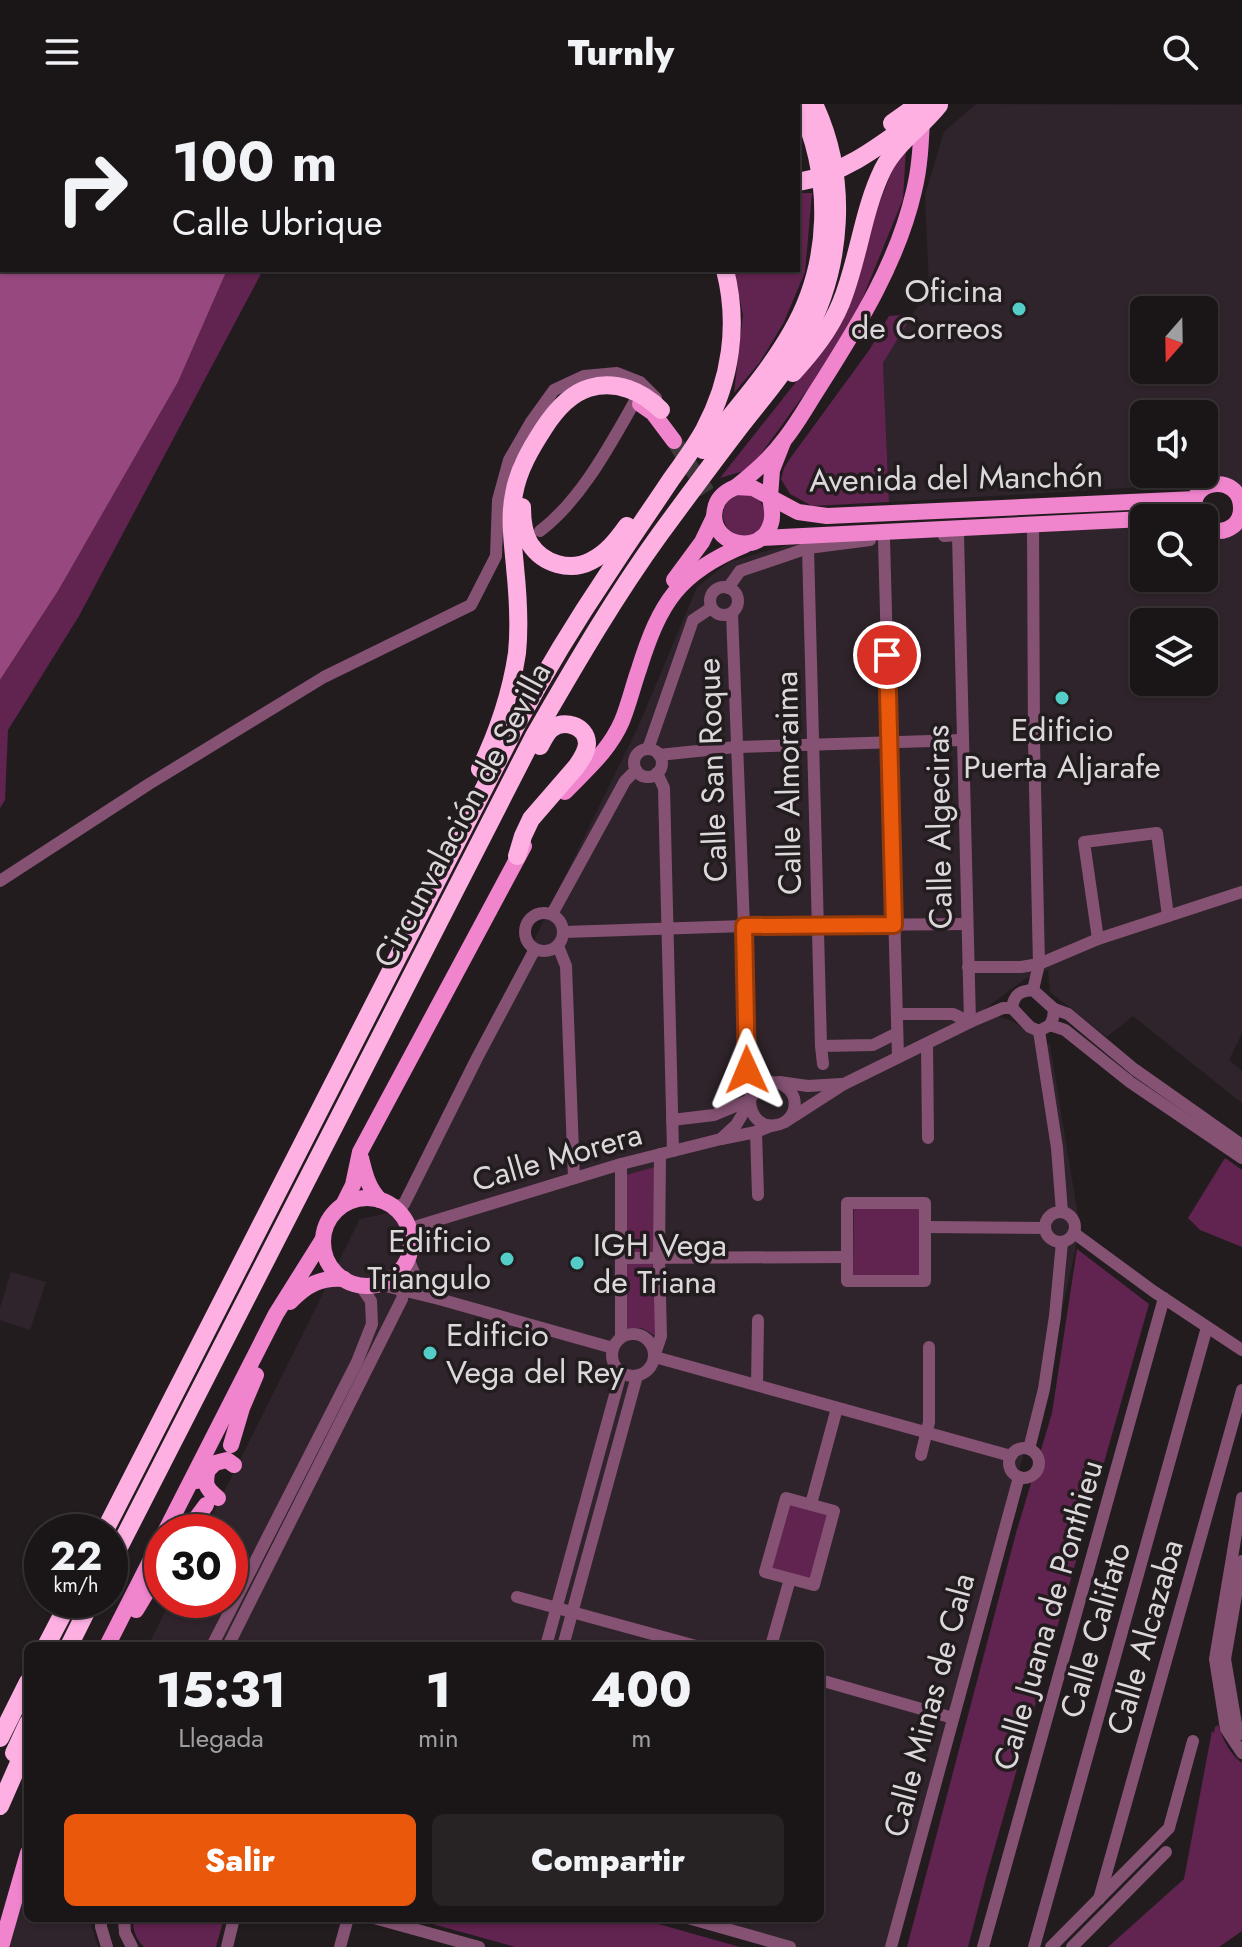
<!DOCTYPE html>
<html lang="es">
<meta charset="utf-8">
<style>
body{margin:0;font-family:Jost,sans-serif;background:#272224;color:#f1f3f6;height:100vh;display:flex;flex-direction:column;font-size:30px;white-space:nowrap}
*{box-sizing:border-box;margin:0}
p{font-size:26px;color:#9f9fa1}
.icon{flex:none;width:44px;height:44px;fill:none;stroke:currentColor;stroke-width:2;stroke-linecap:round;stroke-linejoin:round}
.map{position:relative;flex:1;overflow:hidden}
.sheet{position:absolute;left:24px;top:1538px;width:800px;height:280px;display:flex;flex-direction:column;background:#1a1517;border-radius:12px;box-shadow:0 2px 6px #0004,0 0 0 2px #383436}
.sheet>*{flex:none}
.hud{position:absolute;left:0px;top:0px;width:800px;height:168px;box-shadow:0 2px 6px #0004,0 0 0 2px #383436;background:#1a1517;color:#f1f3f6;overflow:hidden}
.needle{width:52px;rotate:200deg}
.tools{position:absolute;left:1130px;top:192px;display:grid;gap:16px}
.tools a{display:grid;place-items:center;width:88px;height:88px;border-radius:12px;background:#1a1517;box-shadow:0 2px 6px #0004,0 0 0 2px #383436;font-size:40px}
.speed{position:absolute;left:24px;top:1410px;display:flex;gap:16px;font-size:40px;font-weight:700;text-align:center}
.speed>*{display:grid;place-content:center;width:104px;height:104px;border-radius:50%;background:#1a1517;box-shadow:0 2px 6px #0004,0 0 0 2px #383436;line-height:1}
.speed small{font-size:20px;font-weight:400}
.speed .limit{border:12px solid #d22;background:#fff;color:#111}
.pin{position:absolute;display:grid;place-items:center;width:68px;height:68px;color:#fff;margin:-34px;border:4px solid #fff;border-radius:50%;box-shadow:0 2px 8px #0007}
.me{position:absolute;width:88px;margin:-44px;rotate:359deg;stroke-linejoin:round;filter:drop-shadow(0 0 6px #0008)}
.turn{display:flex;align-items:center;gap:28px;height:168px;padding:0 40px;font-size:36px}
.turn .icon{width:104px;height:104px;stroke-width:2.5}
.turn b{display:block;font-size:56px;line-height:68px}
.eta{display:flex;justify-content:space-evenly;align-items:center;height:136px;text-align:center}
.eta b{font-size:48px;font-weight:800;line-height:56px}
.action{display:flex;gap:16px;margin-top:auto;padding:16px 40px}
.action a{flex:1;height:92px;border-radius:12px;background:#ea580c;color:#fff;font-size:32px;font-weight:800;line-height:92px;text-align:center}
.action a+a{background:#272224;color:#f1f3f6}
header{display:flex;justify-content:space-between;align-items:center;height:104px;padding:0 40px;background:#1a1517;font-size:36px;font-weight:800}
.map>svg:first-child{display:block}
</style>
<header><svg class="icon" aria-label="menu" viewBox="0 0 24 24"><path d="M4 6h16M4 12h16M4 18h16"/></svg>Turnly<svg class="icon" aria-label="search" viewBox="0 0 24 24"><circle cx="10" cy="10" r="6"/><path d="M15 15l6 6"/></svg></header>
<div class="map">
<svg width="1242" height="1843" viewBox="0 0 1242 1843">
<rect width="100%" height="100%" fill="#221c1f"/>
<g fill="#2f242b" fill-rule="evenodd">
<path d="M976 0 1242 1V382L1194 380 889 398 883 259 929 183 925 91 944 28ZM1144 206H1204V266H1144ZM1144 310H1204V370H1144Z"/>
<path d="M1204 418 1242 419V929L1229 956 1242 967V999L1133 912 1107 933 1050 888 1048 866 1025 875 982 907 1012 917 1050 941 1080 1124 1065 1193 1009 1405 890 1843H792L687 1814H820V1542H148L171 1496H230V1428H204L360 1115 408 1105 547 809 639 621 697 483 729 458 798 438 1144 419V474H1204ZM1144 518H1204V578H1144Z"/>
<path d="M11 1168 46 1178 30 1226 0 1216V1204Z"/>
<path d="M25 1793H28V1814H89L98 1843H9L12 1828Z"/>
</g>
<g fill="#61234f">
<path d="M906 45 903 95 848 230 750 365 720 374 822 245 844 209 878 102 895 60Z"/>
<path d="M798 89H812L805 168 784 218 760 258 734 289 743 211 734 166H798Z"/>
<path d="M227 166H263L79 512 8 626 5 696 0 704V576L58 487 178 278Z"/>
<path d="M913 210 883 259 889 398 812 402 790 390 781 375 784 364 789 356 870 245 889 212Z"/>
<circle cx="744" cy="411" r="21"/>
<path d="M1225 1054 1242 1066V1143L1200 1126 1188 1114Z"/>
<path d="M655 1063V1149H627L626 1071Z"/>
<path d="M854 1104H920V1173L853 1172Z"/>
<path d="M1077 1145 1149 1200 986 1774 968 1843H907L1016 1429 1052 1309Z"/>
<path d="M627 1157 654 1158 656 1232 642 1224H627Z"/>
<path d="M789 1397 830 1408 812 1478 771 1467Z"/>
<path d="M1218 1621C1223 1636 1230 1650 1242 1659V1827L1219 1843H1108L1184 1775 1212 1627 1214 1629 1215 1623Z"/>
<path d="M133 1814H224L216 1843H144C135 1834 133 1826 133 1814Z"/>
<path d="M411 1814H637L740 1843H515Z"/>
</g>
<path fill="#97487e" d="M2 128V166H227L178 278 58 487 0 576V132Z"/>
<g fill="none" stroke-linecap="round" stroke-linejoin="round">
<path stroke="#3e383b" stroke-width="16" stroke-dasharray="16 8" stroke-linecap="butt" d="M674 337 707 388"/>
<g stroke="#865274" stroke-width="12">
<path d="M540 427C581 396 610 341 635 297"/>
<path d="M944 432 958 431 970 918"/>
<path d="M884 435 898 953"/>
<path d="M808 444 821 942 823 960"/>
<circle cx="724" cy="497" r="14"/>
<path d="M728 484 740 467 808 444 870 436"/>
<path d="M732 509 744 822 747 966 751 992"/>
<path d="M648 645 693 516 711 504"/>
<circle cx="648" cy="659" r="14"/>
<path d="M659 651 736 643 963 636"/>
<path d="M657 669 664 684 673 1047"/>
<path d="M0 777 149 680 324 573 471 501 496 452 498 396 509 356 531 318 554 286 584 272 617 269 640 278 656 294"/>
<circle cx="544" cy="828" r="19"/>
<path d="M552 810 625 677 636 666"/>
<path d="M564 828 744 822 967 820"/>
<path d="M1098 835 1084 738 1157 729 1168 812"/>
<path d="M558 842 566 862 574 1074"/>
<path d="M968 863H1021L1039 860 1034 638 1033 420"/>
<path d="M1033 886 1039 860 1098 835 1242 788"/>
<path d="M1033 886 1054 905 1053 914 1050 921 1039 927 1030 923 1012 904C1014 891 1019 887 1033 886Z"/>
<path d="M1054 905 1068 910 1134 965 1242 1041"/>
<path d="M897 910H953L970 918"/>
<path d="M1050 921 1065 926 1130 978 1242 1054"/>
<path d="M1039 927 1057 1044 1062 1108"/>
<path d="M927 940 928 1034"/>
<path d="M821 942 873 941 897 929"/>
<path d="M779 978 808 982 841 980"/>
<path d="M672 1016 714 1011 750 996 757 983C765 978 773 976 781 980 787 983 792 988 794 994 801 1025 751 1035 750 996"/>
<path d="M785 1018 844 980 970 918 1003 904H1012"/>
<path d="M756 1028 758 1091"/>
<path d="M721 1035 736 1021 750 998"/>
<rect x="847" y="1099" width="78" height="78"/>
<path d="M393 1103 404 1100 477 954 535 845"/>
<circle cx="1060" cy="1123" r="15"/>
<path d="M925 1123 1045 1124"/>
<path d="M408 1125 621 1060 721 1035 756 1028 771 1022"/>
<path d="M1074 1129 1153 1187 1242 1246"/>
<path d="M408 1152C413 1171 420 1182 436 1193"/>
<path d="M622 1154 847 1153"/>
<path d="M377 1180 439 1195 613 1244"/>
<circle cx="633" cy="1251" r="21"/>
<path d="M621 1233V1060"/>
<path d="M655 1250 661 1232 659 1153 660 1050"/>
<path d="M655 1253 1011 1352"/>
<path d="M757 1281 758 1216"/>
<circle cx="1024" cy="1359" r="15"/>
<path d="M1029 1345 1044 1285 1055 1212 1062 1138"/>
<path d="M921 1351 929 1318V1243"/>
<path d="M786 1394 834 1407 814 1481 765 1468Z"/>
<path d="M1242 1394 1215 1555 1226 1625 1242 1649"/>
<path d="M811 1400 837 1304"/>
<path d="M1242 1457 1225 1555 1236 1620 1242 1630"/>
<path d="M517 1493 696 1542"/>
<path d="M212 1542 357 1258 372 1220 371 1197 360 1181"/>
<path d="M228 1542 402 1195 404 1181 402 1164"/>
<path d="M546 1542 621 1269"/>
<path d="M563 1542 637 1272"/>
<path d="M771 1542 790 1475"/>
<path d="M820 1576 953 1614"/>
<path d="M1099 1795 1242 1286"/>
<path d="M101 1814V1823L107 1843"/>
<path d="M124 1814 125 1829 132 1843"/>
<path d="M374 1814 479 1843"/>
<path d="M688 1814 790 1843"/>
<path d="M227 1843 234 1814"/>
<path d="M340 1843 348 1814"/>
<path d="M891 1843 1019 1373"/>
<path d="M983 1843 1164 1194"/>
<path d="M1034 1843 1207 1223"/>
<path d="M1051 1843 1169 1724 1193 1637"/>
<path d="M1072 1843 1166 1748"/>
</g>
<g stroke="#f084cd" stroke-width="16">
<path d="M640 300 653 309 674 337"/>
<path d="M783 338 772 366 770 393 798 408 827 412 1195 395"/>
<path d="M736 383C753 369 771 354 784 336 798 319 809 298 821 280 859 220 898 157 914 87 920 63 921 38 922 14"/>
<path d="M736 383 753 384 770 393C771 402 774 410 771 419 762 454 707 441 715 405 717 394 726 387 736 383Z"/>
<path d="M1158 414 1195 412"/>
<path d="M1196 414C1182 373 1242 368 1241 405 1241 412 1238 418 1233 422 1224 429 1214 428 1204 423"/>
<path d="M761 434 1144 415"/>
<path d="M674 476 702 438 714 413"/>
<path d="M565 688C586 666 609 647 622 617 629 600 633 582 639 565 660 498 679 468 745 441"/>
<path d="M361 1054C365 1070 368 1084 380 1096"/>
<circle cx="367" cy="1138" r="44"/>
<path d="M343 1101 353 1081 360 1048 524 742"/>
<path d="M290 1198C306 1181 321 1173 344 1175"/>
<path d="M231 1341 242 1304 256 1271"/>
<path d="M208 1363C205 1380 204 1383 218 1394"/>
<path d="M197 1377 215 1359 227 1356 234 1361"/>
<path d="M165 1428 276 1210 323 1135"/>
<path d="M186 1428 206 1401"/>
<path d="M136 1506 162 1463"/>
<path d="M107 1542 162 1434"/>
<path d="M1 1843 28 1749"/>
</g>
<g stroke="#feb0e3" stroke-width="18">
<path d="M559 0 562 2"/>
<path d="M575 0 578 2"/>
<path d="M661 0V2"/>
<path d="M892 19 919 0"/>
<path d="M798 78C841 71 877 44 911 19"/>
<path d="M793 269C812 248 830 226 841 199 859 155 862 108 883 65 896 39 922 23 939 1"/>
<path d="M703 346C733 308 767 271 791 229 832 159 833 73 799 0"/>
<path d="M522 403C522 416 523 429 530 440 543 460 570 468 591 457 607 449 617 436 627 422"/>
<path d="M480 665C498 628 511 589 517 549 520 520 518 492 515 463 513 439 509 414 514 390 518 366 531 344 544 324 555 307 569 290 589 284 616 276 642 287 661 306"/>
<path d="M517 752 523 732 531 715 576 663C581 656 587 648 587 639 586 621 563 615 551 625 546 630 543 636 540 642"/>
<path d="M104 1428 517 620C545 568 576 517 609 468 629 437 650 407 670 377 682 360 694 344 704 326 731 276 739 220 725 166"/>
<path d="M110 1461 534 632C574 563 613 495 660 430 685 396 710 362 736 328 759 298 786 268 804 234 843 163 849 74 814 0"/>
<path d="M46 1542 70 1496"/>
<path d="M69 1542 92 1496"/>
<path d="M0 1634 28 1578"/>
<path d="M14 1649 28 1619"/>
<path d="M0 1702 28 1638"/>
</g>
</g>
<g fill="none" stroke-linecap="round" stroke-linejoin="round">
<g stroke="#983908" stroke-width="20">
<path id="route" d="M747 966 744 822 894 821 887 551"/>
</g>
<use href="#route" stroke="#ea580c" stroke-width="14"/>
</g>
<g fill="#54cdc8" stroke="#221c1f" stroke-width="3">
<circle cx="1019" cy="205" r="8"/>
<circle cx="1062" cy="594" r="8"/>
<circle cx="507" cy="1155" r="8"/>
<circle cx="577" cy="1159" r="8"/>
<circle cx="430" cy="1249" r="8"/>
</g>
<g text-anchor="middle" stroke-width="7" stroke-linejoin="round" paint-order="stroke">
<g font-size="32" fill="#dbd7da" stroke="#221c1f" text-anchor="end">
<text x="1003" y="198">Oficina<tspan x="1003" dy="37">de Correos</tspan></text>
<text x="1062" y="637" text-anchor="middle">Edificio<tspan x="1062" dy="37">Puerta Aljarafe</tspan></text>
<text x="491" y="1148">Edificio<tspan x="491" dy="37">Triangulo</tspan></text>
<text x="593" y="1152" text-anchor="start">IGH Vega<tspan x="593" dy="37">de Triana</tspan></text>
<text x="446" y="1242" text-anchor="start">Edificio<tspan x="446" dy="37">Vega del Rey</tspan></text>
</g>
<g font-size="32" fill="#dbd7da" stroke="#221c1f">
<text transform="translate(956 374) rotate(-1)" y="11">Avenida del Manchón</text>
<text transform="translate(712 666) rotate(-92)" y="11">Calle San Roque</text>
<text transform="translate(788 679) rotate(-91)" y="11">Calle Almoraima</text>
<text transform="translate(462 711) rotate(-62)" y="11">Circunvalación de Sevilla</text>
<text transform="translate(939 723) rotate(-91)" y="11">Calle Algeciras</text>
<text transform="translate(557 1053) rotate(-16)" y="11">Calle Morera</text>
<text transform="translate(1048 1511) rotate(-74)" y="11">Calle Juana de Ponthieu</text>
<text transform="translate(1095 1526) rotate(-74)" y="11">Calle Califato</text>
<text transform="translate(1145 1533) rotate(-74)" y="11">Calle Alcazaba</text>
<text transform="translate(929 1601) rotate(-75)" y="11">Calle Minas de Cala</text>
</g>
</g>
</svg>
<div class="tools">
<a><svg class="needle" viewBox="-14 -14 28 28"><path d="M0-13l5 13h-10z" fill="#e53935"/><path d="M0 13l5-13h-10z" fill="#9f9fa1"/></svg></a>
<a><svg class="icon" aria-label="sound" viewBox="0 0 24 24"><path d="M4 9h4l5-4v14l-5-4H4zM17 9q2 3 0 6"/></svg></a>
<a><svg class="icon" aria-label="search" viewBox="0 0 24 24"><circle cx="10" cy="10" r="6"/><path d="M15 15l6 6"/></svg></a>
<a><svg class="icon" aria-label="layers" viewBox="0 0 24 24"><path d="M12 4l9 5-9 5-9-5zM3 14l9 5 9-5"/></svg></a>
</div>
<div class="speed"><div>22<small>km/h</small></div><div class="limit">30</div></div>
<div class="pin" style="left:887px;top:551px;background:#d93025"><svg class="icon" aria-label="arrive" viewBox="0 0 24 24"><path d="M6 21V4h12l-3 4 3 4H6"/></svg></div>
<svg class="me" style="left:747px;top:966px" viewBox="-20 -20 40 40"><path d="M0-17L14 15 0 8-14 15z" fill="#ea580c" stroke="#fff" stroke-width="4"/></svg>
<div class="hud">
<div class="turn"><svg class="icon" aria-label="right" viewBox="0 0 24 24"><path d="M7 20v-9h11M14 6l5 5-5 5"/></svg><div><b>100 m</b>Calle Ubrique</div></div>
</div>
<section class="sheet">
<div class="eta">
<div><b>15:31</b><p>Llegada</p></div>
<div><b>1</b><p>min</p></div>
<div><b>400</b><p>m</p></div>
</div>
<div class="action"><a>Salir</a><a>Compartir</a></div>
</section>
</div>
